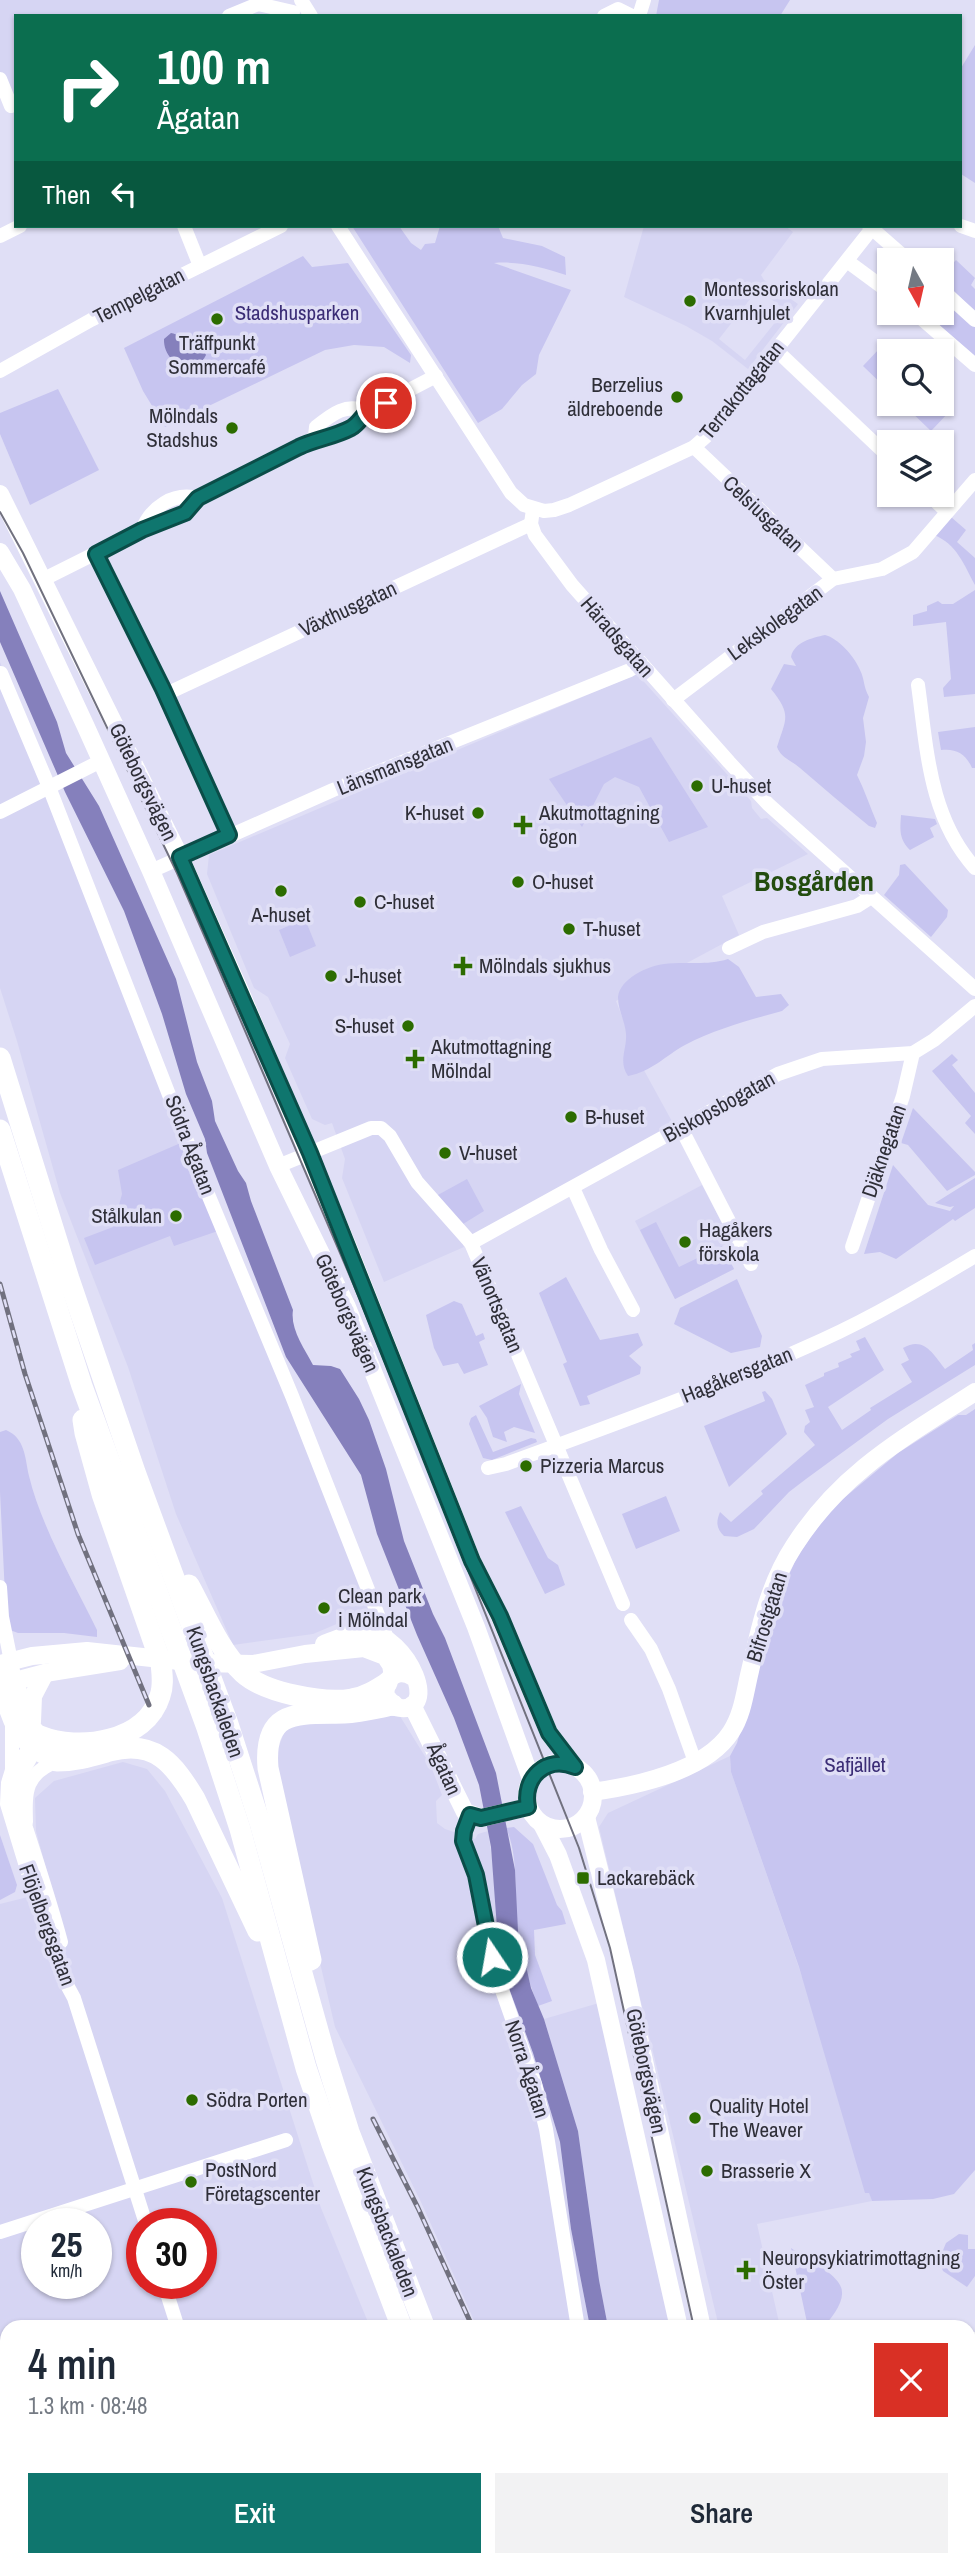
<!DOCTYPE html>
<meta charset="utf-8">
<style>
body{margin:0;font-family:"Archivo Narrow",sans-serif;background:#f2f2f3;color:#1f2937;height:100vh;display:flex;flex-direction:column;font-size:26px;white-space:nowrap}
*{box-sizing:border-box;margin:0}
p{font-size:23px;color:#747a83}
.icon{flex:none;width:38px;height:38px;fill:none;stroke:currentColor;stroke-width:2;stroke-linecap:round;stroke-linejoin:round}
.map{position:relative;flex:1;overflow:hidden}
.details{position:absolute;left:0px;top:2320px;width:976px;height:247px;display:flex;flex-direction:column;background:#fff;border-radius:21px 21px 0 0;box-shadow:0 2px 5px #0004}
.details>*{flex:none}
.banner{position:absolute;left:14px;top:14px;width:948px;height:214px;border-radius:0px;box-shadow:0 2px 5px #0004;background:#0b6e4f;color:#fff;overflow:hidden}
.needle{width:46px;rotate:172deg}
.buttons{position:absolute;left:877px;top:248px;display:grid;gap:14px}
.buttons a{display:grid;place-items:center;width:77px;height:77px;border-radius:0px;background:#fff;box-shadow:0 2px 5px #0004;font-size:35px}
.speed{position:absolute;left:21px;top:2208px;display:flex;gap:14px;font-size:35px;font-weight:700;text-align:center}
.speed>*{display:grid;place-content:center;width:91px;height:91px;border-radius:50%;background:#fff;box-shadow:0 2px 5px #0004;line-height:1}
.speed small{font-size:18px;font-weight:400}
.speed .limit{border:10px solid #d22;background:#fff;color:#111}
.pin{position:absolute;display:grid;place-items:center;width:60px;height:60px;color:#fff;margin:-30px;border:4px solid #fff;border-radius:50%;box-shadow:0 2px 7px #0007}
.me{position:absolute;width:77px;margin:-38px;rotate:348deg;stroke-linejoin:round;filter:drop-shadow(0 0 5px #0008)}
.turn{display:flex;align-items:center;gap:24px;height:147px;padding:0 28px;font-size:32px}
.turn .icon{width:91px;height:91px;stroke-width:2.5}
.turn b{display:block;font-size:49px;line-height:60px}
.then{display:flex;align-items:center;height:66px;padding:0 28px;background:#0003;gap:14px;font-size:26px}
.round{display:grid;place-items:center;flex:none;width:74px;height:74px;border-radius:0px;background:#f2f2f3}
.summary{display:flex;align-items:center;justify-content:space-between;height:119px;padding:0 28px}
h1{font-size:42px;font-weight:600;line-height:52px}
.cta{display:flex;gap:14px;margin-top:auto;padding:14px 28px}
.cta a{flex:1;height:80px;border-radius:0px;background:#0f766e;color:#fff;font-size:28px;font-weight:600;line-height:80px;text-align:center}
.cta a+a{background:#f2f2f3;color:#1f2937}
.map>svg:first-child{display:block}
</style>
<div class="map">
<svg width="975" height="2566" viewBox="0 0 975 2566">
<rect width="100%" height="100%" fill="#e0dff6"/>
<g fill="#d6d5f3" fill-rule="evenodd">
<path d="M0 0H254L215 16H16V98L10 100 0 74Z"/>
<path d="M644 226H785L793 232 761 275 764 280 798 304 748 369 712 341 686 326 624 297ZM758 289 785 310 745 360 719 339Z"/>
<path d="M0 662 297 1396 379 1606 313 1634 233 1645 176 1514 128 1367 60 1193 17 1041 0 988Z"/>
<path d="M637 674 751 801 752 808 761 819 767 818 808 854 722 896 739 935 616 1001 640 1063 674 1125 477 1234H470L462 1242 464 1247 384 1282 342 1178 345 1159 332 1123 325 1125 312 1119 285 1058 290 1044 268 997 254 988 207 874 209 855Z"/>
<path d="M702 1185 727 1233 722 1236 726 1244 722 1246 734 1269 675 1299 635 1221Z"/>
<path d="M398 1713 431 1766 442 1795 436 1801 437 1823 445 1829 475 1839 478 1834 488 1831 495 1879 497 1928 504 1965 510 1991 533 2053 560 2142 571 2229 590 2327H477L421 2202 335 2027 273 1762 287 1725Z"/>
<path d="M730 1756 731 1772 816 2017 849 2137 872 2201 757 2224 780 2327H719L599 1827 608 1813Z"/>
<path d="M123 1762 147 1769 165 1791 222 1898 321 2208 370 2327 7 2328V2442L0 2437V1904L52 1891 36 1831 35 1798 54 1781ZM37 2224H96V2284H37ZM142 2224H201V2284H142Z"/>
<path d="M599 2003 671 2327H608L599 2280 578 2131 544 2019Z"/>
<path d="M975 2342V2566H768L766 2560H970V2343Z"/>
<path d="M168 2560H466L469 2566H170Z"/>
</g>
<g fill="#c7c5f0">
<path d="M659 0H790L780 16H656Z"/>
<path d="M975 45V183L961 174V68Z"/>
<path d="M352 226H399L411 243 421 250 425 244 435 243 440 226H498L503 238 542 246 565 257 566 275C542 267 519 261 494 263L571 290 539 355 536 374 522 385 502 409 478 423Z"/>
<path d="M303 256 312 267 348 263 411 355 410 363 384 347 354 345 325 350 165 427 143 391 124 348Z"/>
<path d="M956 260 975 278 971 285 975 289V312L942 279V275Z"/>
<path d="M942 298 975 327V357L925 313H942Z"/>
<path d="M881 347 889 354V391L863 366Z"/>
<path d="M58 389 99 470 30 505 0 434V413Z"/>
<path d="M903 404H941L949 412 931 431Z"/>
<path d="M951 517 966 530 957 542 975 558V585C964 565 957 544 934 535Z"/>
<path d="M975 590V694L944 697 943 688 951 679 946 622 913 626V615L927 611V606L938 601 942 604H953Z"/>
<path d="M825 635C838 638 855 657 860 670 865 680 863 686 869 697L863 718 866 742 864 756 857 775C865 791 870 807 877 823L875 828 869 826C846 807 823 788 800 768 791 760 781 758 777 747 786 718 792 715 771 689L784 664 796 666 791 657C794 642 812 638 825 635Z"/>
<path d="M975 727V768H972C966 754 956 748 941 750L938 732Z"/>
<path d="M651 737 708 827 669 842 639 787 615 777 604 784 582 827 549 779Z"/>
<path d="M901 815 935 819 937 824 930 828 934 837 910 850C899 839 900 830 901 815Z"/>
<path d="M905 864 948 910 947 917 931 937 884 895 899 875 900 865Z"/>
<path d="M305 919 316 946 290 957 279 930Z"/>
<path d="M728 959 739 967 756 997 781 994 789 1005 782 1011C750 1020 715 1029 685 1045 665 1056 651 1072 628 1076 618 1061 627 1050 626 1034 625 1021 618 1010 618 997 620 979 647 966 664 964 685 961 707 966 728 959Z"/>
<path d="M952 1054 958 1060 952 1065 975 1093V1134L965 1123 971 1116 932 1071Z"/>
<path d="M913 1108 975 1172V1175L947 1191 908 1145 901 1143Z"/>
<path d="M183 1142 218 1231 174 1246 170 1236 95 1265 84 1238 113 1227 122 1194 118 1170Z"/>
<path d="M893 1165 928 1205 950 1211 954 1206 950 1207 935 1203 975 1178V1208L955 1221 953 1219 896 1259 880 1252 864 1254Z"/>
<path d="M467 1179 484 1211 463 1224 436 1196Z"/>
<path d="M656 1222 679 1267 722 1246 734 1269 675 1299 640 1230Z"/>
<path d="M566 1277 600 1340 638 1333 643 1345 629 1356 641 1367 640 1374 587 1396 590 1404 580 1406 563 1364 567 1362 539 1293Z"/>
<path d="M737 1279 762 1336 760 1347 731 1353 674 1324 680 1308Z"/>
<path d="M454 1301 462 1304 476 1336 483 1333 485 1339 479 1342 488 1365 464 1374 458 1363 443 1366 434 1348 426 1315Z"/>
<path d="M865 1337 884 1370 828 1407 842 1430 871 1410 870 1408 912 1382 901 1364 909 1360 903 1348C924 1336 933 1354 945 1369L973 1350 972 1345 975 1343V1365L888 1419 806 1479 789 1492 754 1529 737 1537 724 1536C716 1528 716 1522 720 1512L731 1522 763 1494 761 1491 815 1445 804 1432 805 1426 810 1422 805 1410 814 1407 805 1385 824 1376V1373L839 1367 838 1363 852 1357 850 1354 860 1350 856 1341Z"/>
<path d="M521 1384 519 1394 535 1433 514 1427 504 1432 507 1442 493 1437 487 1418 479 1406Z"/>
<path d="M765 1391 772 1399 787 1434 729 1487 704 1426 765 1401 762 1392Z"/>
<path d="M975 1409V2170L954 2194 933 2199 872 2201 869 2193H865L799 1967 731 1772 730 1756 737 1743 745 1715 773 1610 798 1555 832 1508 898 1453 958 1415H966Z"/>
<path d="M476 1415 493 1452 531 1438 536 1439 537 1442 492 1460 483 1458 469 1424 471 1418Z"/>
<path d="M6 1430C25 1438 25 1457 29 1476 41 1526 74 1583 97 1630V1637L64 1633H18L10 1630 6 1615 0 1492V1432Z"/>
<path d="M666 1496 680 1531 636 1549 622 1514Z"/>
<path d="M521 1506 548 1558 558 1565 565 1585 545 1594 505 1512Z"/>
<path d="M514 1827 533 1844 557 1905 562 1911 566 1924 534 1930 535 1955 552 2001 538 2006C529 1982 521 1957 518 1932 513 1898 520 1859 506 1828Z"/>
<path d="M0 1835 17 1885 15 1892 0 1900Z"/>
<path d="M959 2234 968 2235V2249H975V2276L967 2287 943 2271 939 2260 946 2243Z"/>
<path d="M791 2248C804 2257 842 2275 842 2292 843 2304 831 2318 824 2327H808Z"/>
<path d="M0 2510 7 2515V2560H54L59 2566H0Z"/>
</g>
<g fill="#8580bc">
<path d="M171 333C184 335 185 347 203 349L206 355C194 380 163 363 164 339Z"/>
<path d="M0 591 57 722 66 753 99 806 176 979 197 1062 212 1101 215 1121 238 1171 246 1183 251 1201 293 1310C290 1329 304 1348 313 1365L331 1366 340 1369 359 1399 369 1420 386 1469 404 1541 433 1614 445 1638 496 1773 515 1870 518 1931 531 1988 544 2019 578 2131 599 2280 608 2327H590L571 2229 560 2142 533 2053 510 1991 504 1965 497 1928 491 1847 479 1785 454 1718 417 1635 377 1534 361 1475 286 1357 207 1153 205 1139 186 1094 162 1014 124 911 65 792 0 642Z"/>
</g>
<g fill="none" stroke-linecap="round" stroke-linejoin="round">
<g stroke="#fff" stroke-width="14">
<path d="M301 0 311 16"/>
<path d="M229 16 258 4 293 12"/>
<path d="M604 16 618 9 632 16"/>
<path d="M639 16 644 0"/>
<path d="M0 79 11 106"/>
<path d="M184 226 200 266"/>
<path d="M338 226 511 493 524 505 544 511 554 510 569 505 694 447 711 432 874 226"/>
<path d="M869 226 909 261"/>
<path d="M961 226 975 231"/>
<path d="M0 236 20 226"/>
<path d="M847 261 889 292"/>
<path d="M942 290 975 320"/>
<path d="M915 313 975 365"/>
<path d="M775 349 889 457"/>
<path d="M0 371 91 320 281 226"/>
<path d="M310 441 315 436 316 427C332 414 347 402 367 412"/>
<path d="M694 447 833 579"/>
<path d="M929 495 946 511"/>
<path d="M533 509 531 524 535 535 572 585 729 762 768 804 975 989"/>
<path d="M142 530C151 507 173 492 198 498"/>
<path d="M96 553 166 694 229 835"/>
<path d="M44 579 142 530 185 513 198 498 310 441C331 441 356 430 367 412L436 376"/>
<path d="M1 673 49 787 205 1187 292 1396 387 1638"/>
<path d="M918 685C927 749 929 817 975 868"/>
<path d="M166 694 531 524"/>
<path d="M673 700 833 579 882 569 913 552 975 480"/>
<path d="M0 812 101 761"/>
<path d="M151 871 333 790 630 670 639 664"/>
<path d="M729 948 763 932 857 906 871 897"/>
<path d="M681 1128 751 1264"/>
<path d="M278 1166 371 1128H381L390 1136 417 1182 471 1243 623 1604"/>
<path d="M573 1188 601 1250 633 1310"/>
<path d="M471 1243 778 1074 822 1059 913 1053 934 1040 975 1006"/>
<path d="M852 1247 903 1096 913 1053"/>
<path d="M488 1468 506 1464C612 1425 719 1387 822 1340 875 1316 925 1286 975 1256"/>
<path d="M0 1587 2 1617 15 1681 5 1683"/>
<path d="M631 1620 651 1649 669 1689 695 1762"/>
<path d="M12 1723V1769"/>
<path d="M36 1740 12 1770 8 1783 7 1804 39 1909 67 1985 74 1998 146 2224"/>
<path d="M38 1741C33 1760 15 1776 14 1796 14 1810 24 1819 27 1831 39 1868 51 1905 61 1942"/>
<path d="M470 1815 464 1831 463 1841 476 1875 497 1976 535 2084 546 2129 578 2328"/>
<path d="M26 1822C25 1791 25 1774 57 1761"/>
<path d="M0 2232 286 2140"/>
<path d="M164 2284 178 2328"/>
<path d="M970 2340 975 2339"/>
<path d="M256 2560 258 2566"/>
</g>
<g stroke="#fff" stroke-width="18">
<path d="M0 494 180 857 240 991 348 1247 472 1561 500 1617 549 1733 575 1767"/>
<path d="M0 552 22 589 86 727 151 871 278 1166 347 1307 476 1627 531 1779"/>
<path d="M324 1644C338 1639 352 1632 366 1632 409 1635 443 1719 395 1707L385 1695 387 1681C395 1672 404 1671 413 1677"/>
<path d="M0 1664 32 1656 87 1651 198 1663 253 1664 305 1654 364 1648 385 1656 391 1665 393 1676"/>
<path d="M0 1677C8 1716 16 1747 57 1761"/>
<path d="M412 1705 465 1812 481 1818 528 1807"/>
<path d="M32 1722 33 1696 45 1673"/>
<path d="M40 1736 27 1722 15 1681 45 1673 120 1661"/>
<circle cx="560" cy="1796" r="33"/>
<path d="M592 1792C635 1786 706 1771 731 1732 743 1714 745 1691 750 1671 760 1627 769 1584 794 1546 841 1472 904 1438 975 1392"/>
<path d="M586 1817 625 1973 702 2328"/>
<path d="M542 1824 558 1855 596 1960 679 2328"/>
<path d="M730 2560 732 2566"/>
<path d="M754 2560 756 2566"/>
</g>
<g stroke="#fff" stroke-width="21">
<path d="M0 1058 69 1279 135 1472 228 1724 260 1823 326 2059 349 2132 425 2328"/>
<path d="M0 1130 82 1386 207 1728 240 1829 306 2068 332 2144 402 2328"/>
<path d="M189 1585C205 1614 219 1650 243 1673 265 1693 324 1704 352 1699 365 1697 376 1690 387 1683"/>
<path d="M40 1736C79 1752 146 1742 160 1696 164 1685 162 1674 161 1663L102 1494 85 1433 83 1420"/>
<path d="M57 1761C76 1761 92 1756 110 1751 155 1739 174 1764 195 1799L258 1931"/>
<path d="M311 1960 268 1768C263 1708 299 1714 344 1713 360 1712 377 1708 393 1705"/>
<path d="M494 2560 497 2566"/>
<path d="M517 2560 519 2566"/>
</g>
<g stroke="#71717f" stroke-width="2">
<path d="M0 512 23 553 177 873 210 949 358 1295 579 1848 610 1948 694 2328"/>
<path d="M747 2560 748 2566"/>
</g>
<g stroke="#71717f" stroke-width="5">
<g id="rail">
<path d="M0 1284 25 1374 78 1534 149 1705"/>
<path d="M373 2119 418 2208 473 2328"/>
<path d="M0 2494 7 2500"/>
<path d="M75 2560 81 2566"/>
<path d="M555 2560 557 2566"/>
</g>
</g>
<use href="#rail" stroke="#e0dff6" stroke-width="2.5" stroke-dasharray="8" stroke-linecap="butt"/>
</g>
<g fill="none" stroke-linecap="round" stroke-linejoin="round">
<g stroke="#0a4d48" stroke-width="18">
<path id="route" d="M386 403C380 406 371 409 366 413 360 419 358 424 351 428 334 437 316 439 299 447L198 498 185 513 142 530 96 554 163 689 229 835 180 857 310 1153 472 1561 500 1616 549 1733 575 1767C546 1755 522 1778 528 1807L481 1818 470 1815 464 1831 463 1841 476 1875 492 1957"/>
</g>
<use href="#route" stroke="#0f766e" stroke-width="12"/>
</g>
<g fill="#2c6c00" stroke="#e0dff6" stroke-width="2.5">
<circle cx="690" cy="301" r="7"/>
<circle cx="217" cy="319" r="7"/>
<circle cx="677" cy="397" r="7"/>
<circle cx="232" cy="428" r="7"/>
<circle cx="697" cy="786" r="7"/>
<circle cx="478" cy="813" r="7"/>
<path d="M519.5 814.5h7v7h7v7h-7v7h-7v-7h-7v-7h7z"/>
<circle cx="518" cy="882" r="7"/>
<circle cx="281" cy="891" r="7"/>
<circle cx="360" cy="902" r="7"/>
<circle cx="569" cy="929" r="7"/>
<path d="M459.5 955.5h7v7h7v7h-7v7h-7v-7h-7v-7h7z"/>
<circle cx="331" cy="976" r="7"/>
<circle cx="408" cy="1026" r="7"/>
<path d="M411.5 1048.5h7v7h7v7h-7v7h-7v-7h-7v-7h7z"/>
<circle cx="571" cy="1117" r="7"/>
<circle cx="445" cy="1153" r="7"/>
<circle cx="176" cy="1216" r="7"/>
<circle cx="685" cy="1242" r="7"/>
<circle cx="526" cy="1466" r="7"/>
<circle cx="324" cy="1608" r="7"/>
<rect x="576" y="1871" width="14" height="14" rx="3.5"/>
<circle cx="192" cy="2100" r="7"/>
<circle cx="695" cy="2118" r="7"/>
<circle cx="707" cy="2171" r="7"/>
<circle cx="191" cy="2182" r="7"/>
<path d="M742.5 2259.5h7v7h7v7h-7v7h-7v-7h-7v-7h7z"/>
</g>
<g text-anchor="middle" stroke-width="7" stroke-linejoin="round" paint-order="stroke">
<g font-size="21" fill="#2f2f38" stroke="#e0dff6" text-anchor="start">
<text x="704" y="296">Montessoriskolan<tspan x="704" dy="24">Kvarnhjulet</tspan></text>
<text x="217" y="350" text-anchor="middle">Träffpunkt<tspan x="217" dy="24">Sommercafé</tspan></text>
<text x="663" y="392" text-anchor="end">Berzelius<tspan x="663" dy="24">äldreboende</tspan></text>
<text x="218" y="423" text-anchor="end">Mölndals<tspan x="218" dy="24">Stadshus</tspan></text>
<text x="711" y="793">U-huset</text>
<text x="464" y="820" text-anchor="end">K-huset</text>
<text x="539" y="820">Akutmottagning<tspan x="539" dy="24">ögon</tspan></text>
<text x="532" y="889">O-huset</text>
<text x="374" y="909">C-huset</text>
<text x="281" y="922" text-anchor="middle">A-huset</text>
<text x="583" y="936">T-huset</text>
<text x="479" y="973">Mölndals sjukhus</text>
<text x="345" y="983">J-huset</text>
<text x="394" y="1033" text-anchor="end">S-huset</text>
<text x="431" y="1054">Akutmottagning<tspan x="431" dy="24">Mölndal</tspan></text>
<text x="585" y="1124">B-huset</text>
<text x="459" y="1160">V-huset</text>
<text x="162" y="1223" text-anchor="end">Stålkulan</text>
<text x="699" y="1237">Hagåkers<tspan x="699" dy="24">förskola</tspan></text>
<text x="540" y="1473">Pizzeria Marcus</text>
<text x="338" y="1603">Clean park<tspan x="338" dy="24">i Mölndal</tspan></text>
<text x="597" y="1885">Lackarebäck</text>
<text x="206" y="2107">Södra Porten</text>
<text x="709" y="2113">Quality Hotel<tspan x="709" dy="24">The Weaver</tspan></text>
<text x="205" y="2177">PostNord<tspan x="205" dy="24">Företagscenter</tspan></text>
<text x="721" y="2178">Brasserie X</text>
<text x="762" y="2265">Neuropsykiatrimottagning<tspan x="762" dy="24">Öster</tspan></text>
</g>
<g font-size="21" fill="#2f2f38" stroke="#e0dff6">
<text transform="translate(139 296) rotate(-27)" y="7">Tempelgatan</text>
<text transform="translate(742 390) rotate(-51)" y="7">Terrakottagatan</text>
<text transform="translate(763 514) rotate(43)" y="7">Celsiusgatan</text>
<text transform="translate(348 609) rotate(-25)" y="7">Växthusgatan</text>
<text transform="translate(775 623) rotate(-36)" y="7">Lekskolegatan</text>
<text transform="translate(617 637) rotate(49)" y="7">Häradsgatan</text>
<text transform="translate(395 766) rotate(-22)" y="7">Länsmansgatan</text>
<text transform="translate(143 782) rotate(64)" y="7">Göteborgsvägen</text>
<text transform="translate(719 1107) rotate(-29)" y="7">Biskopsbogatan</text>
<text transform="translate(190 1145) rotate(69)" y="7">Södra Ågatan</text>
<text transform="translate(884 1151) rotate(-71)" y="7">Djäknegatan</text>
<text transform="translate(497 1305) rotate(67)" y="7">Vänortsgatan</text>
<text transform="translate(347 1313) rotate(66)" y="7">Göteborgsvägen</text>
<text transform="translate(737 1375) rotate(-22)" y="7">Hagåkersgatan</text>
<text transform="translate(767 1617) rotate(-73)" y="7">Bifrostgatan</text>
<text transform="translate(215 1692) rotate(71)" y="7">Kungsbackaleden</text>
<text transform="translate(444 1769) rotate(66)" y="7">Ågatan</text>
<text transform="translate(47 1925) rotate(70)" y="7">Flöjelbergsgatan</text>
<text transform="translate(527 2069) rotate(72)" y="7">Norra Ågatan</text>
<text transform="translate(646 2071) rotate(78)" y="7">Göteborgsvägen</text>
<text transform="translate(387 2232) rotate(69)" y="7">Kungsbackaleden</text>
</g>
<g font-size="21" fill="#3b2d76" stroke="#e0dff6">
<text x="297" y="320">Stadshusparken</text>
<text x="855" y="1772">Safjället</text>
</g>
<g font-size="28" font-weight="bold" fill="#234c0f" stroke="#e0dff6">
<text x="814" y="891">Bosgården</text>
</g>
</g>
</svg>
<div class="buttons">
<a><svg class="needle" viewBox="-14 -14 28 28"><path d="M0-13l5 13h-10z" fill="#e53935"/><path d="M0 13l5-13h-10z" fill="#747a83"/></svg></a>
<a><svg class="icon" aria-label="search" viewBox="0 0 24 24"><circle cx="10" cy="10" r="6"/><path d="M15 15l6 6"/></svg></a>
<a><svg class="icon" aria-label="layers" viewBox="0 0 24 24"><path d="M12 4l9 5-9 5-9-5zM3 14l9 5 9-5"/></svg></a>
</div>
<div class="speed"><div>25<small>km/h</small></div><div class="limit">30</div></div>
<div class="pin" style="left:386px;top:403px;background:#d93025"><svg class="icon" aria-label="arrive" viewBox="0 0 24 24"><path d="M6 21V4h12l-3 4 3 4H6"/></svg></div>
<svg class="me" style="left:492px;top:1957px" viewBox="-20 -20 40 40"><circle r="17" fill="#0f766e" stroke="#fff" stroke-width="3"/><path d="M0-11L8 9 0 5-8 9z" fill="#fff"/></svg>
<div class="banner">
<div class="turn"><svg class="icon" aria-label="right" viewBox="0 0 24 24"><path d="M7 20v-9h11M14 6l5 5-5 5"/></svg><div><b>100 m</b>Ågatan</div></div>
<div class="then">Then<svg class="icon" aria-label="left" viewBox="0 0 24 24"><path d="M17 20v-9H6M10 6l-5 5 5 5"/></svg></div>
</div>
<section class="details">
<div class="summary"><div><h1>4 min</h1><p>1.3 km · 08:48</p></div><a class="round" style="background:#d93025;color:#fff"><svg class="icon" aria-label="close" viewBox="0 0 24 24"><path d="M6 6l12 12M18 6L6 18"/></svg></a></div>
<div class="cta"><a>Exit</a><a>Share</a></div>
</section>
</div>
